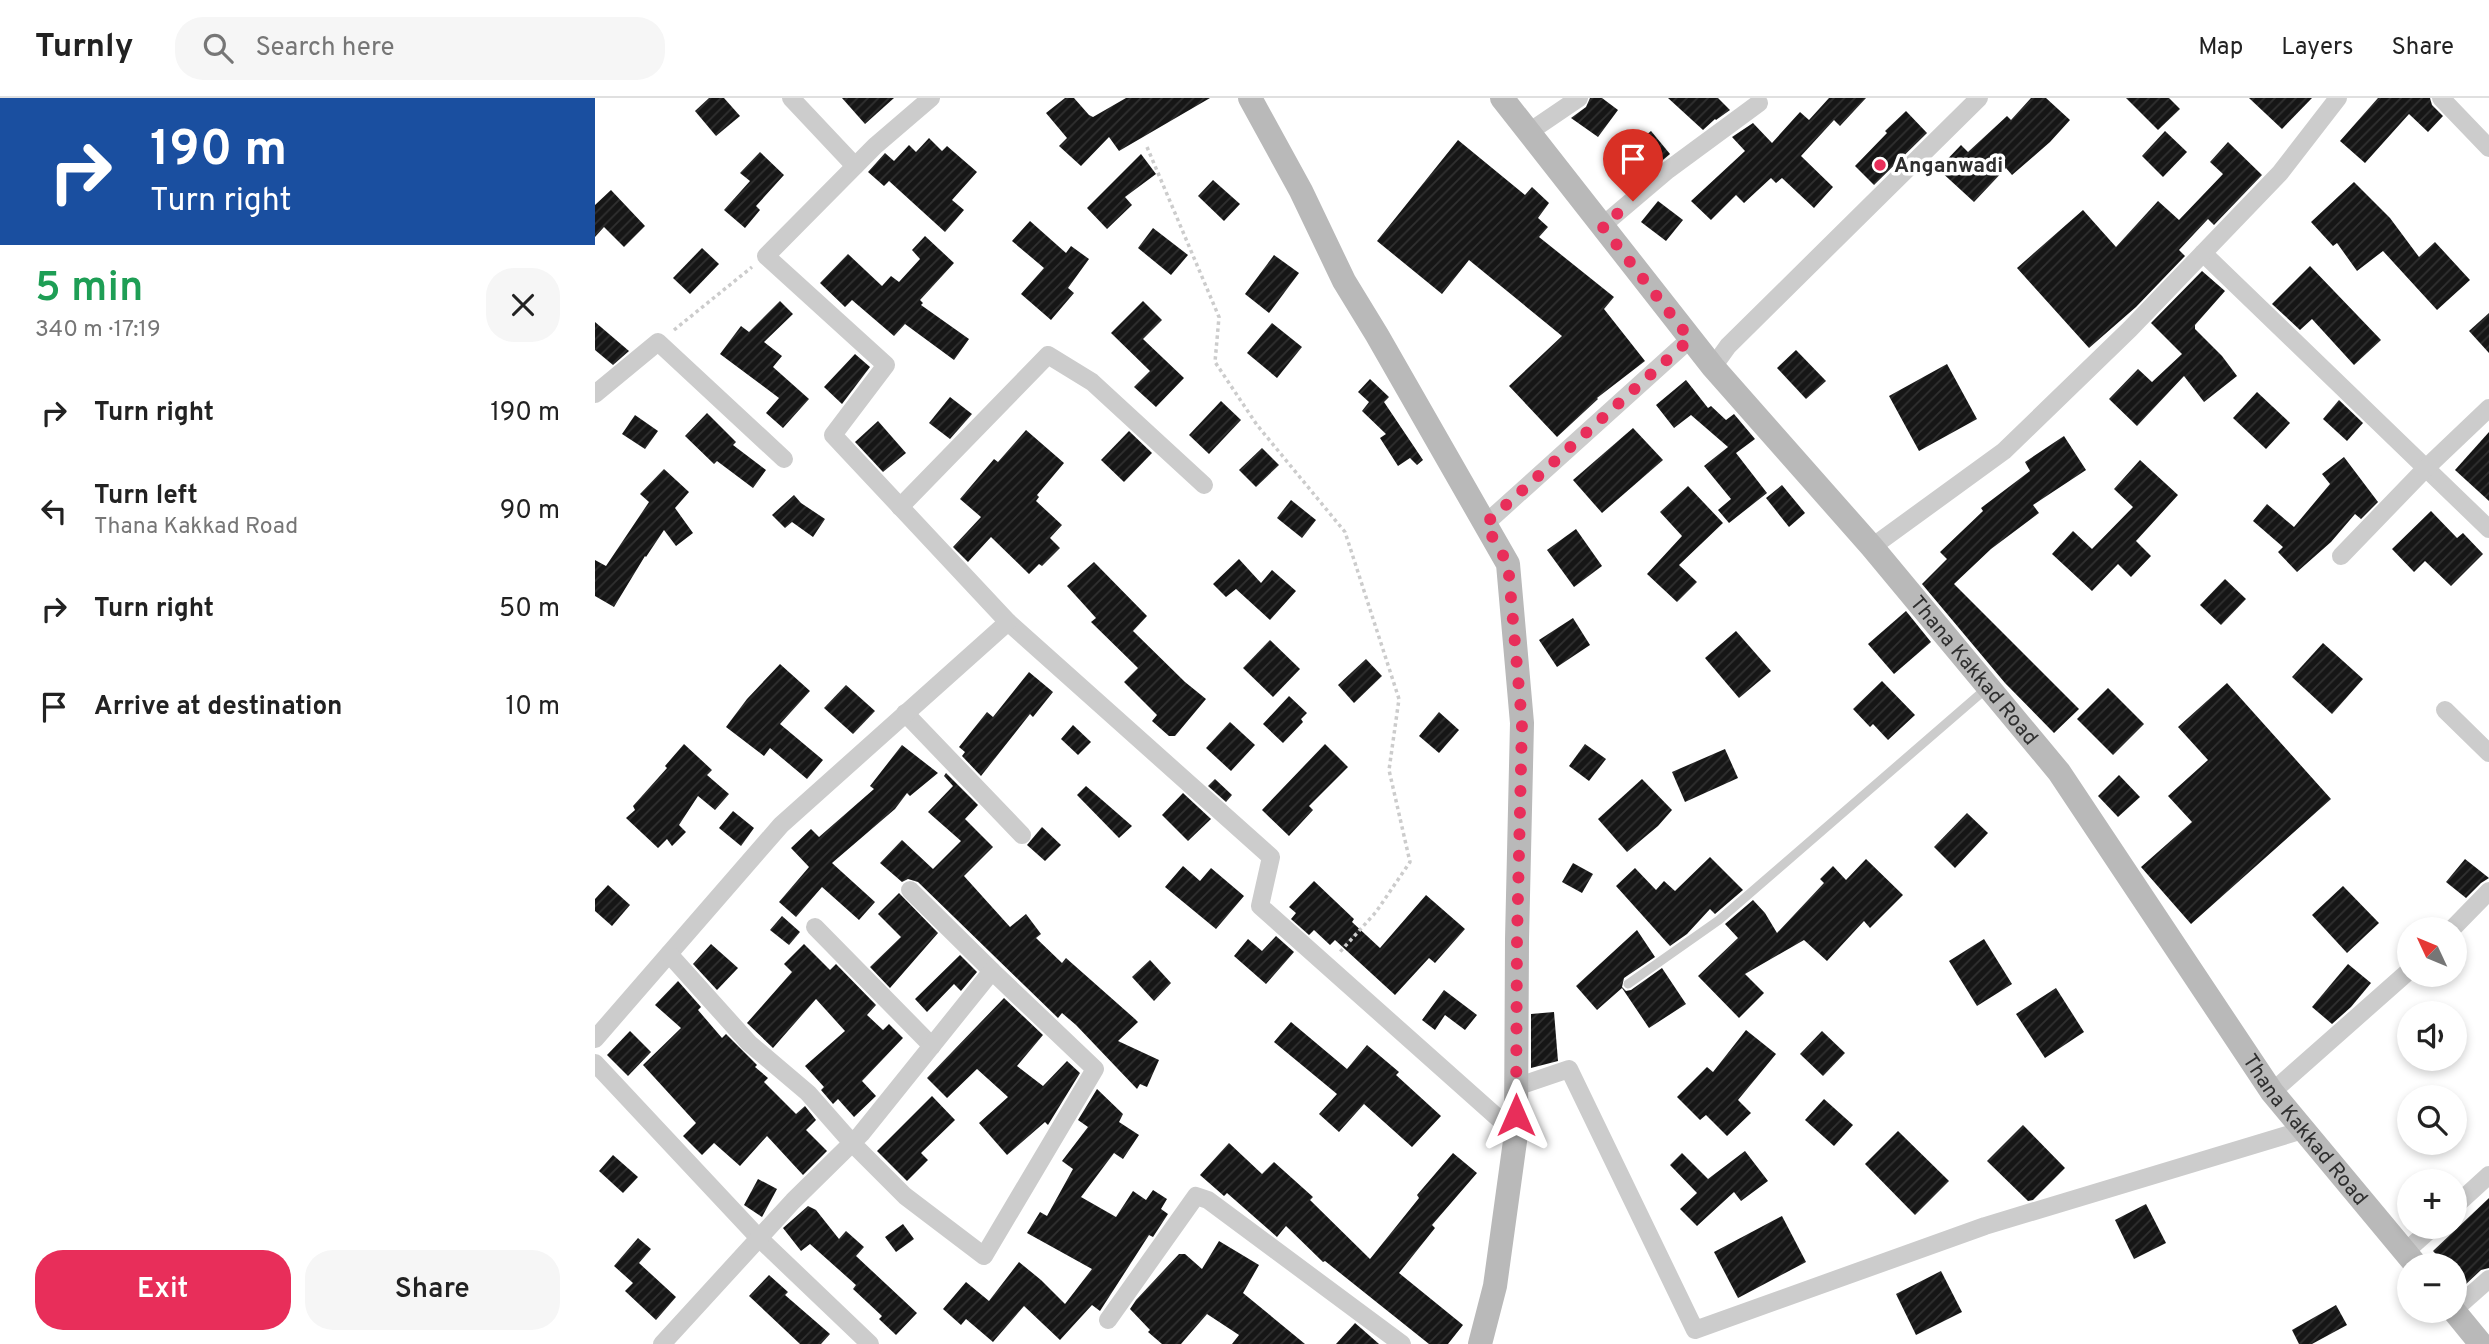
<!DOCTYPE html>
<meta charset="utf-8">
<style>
body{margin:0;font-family:Overpass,sans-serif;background:#f6f6f6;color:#222;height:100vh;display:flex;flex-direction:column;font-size:26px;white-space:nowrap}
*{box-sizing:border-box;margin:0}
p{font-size:23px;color:#767676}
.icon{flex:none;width:38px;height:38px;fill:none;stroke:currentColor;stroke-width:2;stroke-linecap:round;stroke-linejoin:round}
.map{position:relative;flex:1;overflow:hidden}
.sheet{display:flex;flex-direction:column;background:#fff;width:595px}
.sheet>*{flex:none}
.hud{background:#1a4fa0;color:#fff;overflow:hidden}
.needle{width:46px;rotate:314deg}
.fabs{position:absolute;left:1802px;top:819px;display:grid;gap:14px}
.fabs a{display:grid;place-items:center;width:70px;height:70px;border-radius:50%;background:#fff;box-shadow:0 4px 10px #0003;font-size:35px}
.pin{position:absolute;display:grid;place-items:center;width:60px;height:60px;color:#fff;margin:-72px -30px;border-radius:50% 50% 50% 0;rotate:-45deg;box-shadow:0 0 7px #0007}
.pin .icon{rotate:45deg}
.me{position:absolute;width:77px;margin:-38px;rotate:0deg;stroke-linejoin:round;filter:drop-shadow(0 0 5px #0008)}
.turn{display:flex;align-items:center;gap:24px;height:147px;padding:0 35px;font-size:32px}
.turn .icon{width:91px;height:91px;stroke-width:2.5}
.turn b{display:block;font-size:49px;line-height:60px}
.round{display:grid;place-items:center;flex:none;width:74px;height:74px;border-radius:28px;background:#f6f6f6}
.overview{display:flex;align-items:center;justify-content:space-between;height:119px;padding:0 35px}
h1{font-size:42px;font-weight:600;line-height:52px;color:#1e9e55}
.action{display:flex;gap:14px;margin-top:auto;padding:14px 35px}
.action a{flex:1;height:80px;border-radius:28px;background:#e82e5a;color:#fff;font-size:28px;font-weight:600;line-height:80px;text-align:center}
.action a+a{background:#f6f6f6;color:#222}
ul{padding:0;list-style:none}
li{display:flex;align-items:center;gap:21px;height:98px;padding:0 35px}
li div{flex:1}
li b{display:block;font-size:26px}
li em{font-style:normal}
header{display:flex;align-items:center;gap:42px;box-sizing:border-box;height:98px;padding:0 35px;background:#fff;border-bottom:2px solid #e0e0e0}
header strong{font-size:33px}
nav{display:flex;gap:38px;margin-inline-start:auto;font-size:24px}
.search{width:490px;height:63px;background:#f6f6f6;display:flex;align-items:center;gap:18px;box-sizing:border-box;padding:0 24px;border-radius:28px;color:#767676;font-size:26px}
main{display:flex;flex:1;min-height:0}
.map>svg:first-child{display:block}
</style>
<header>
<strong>Turnly</strong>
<div class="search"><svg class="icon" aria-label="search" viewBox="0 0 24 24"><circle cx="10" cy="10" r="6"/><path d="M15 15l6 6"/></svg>Search here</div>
<nav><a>Map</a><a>Layers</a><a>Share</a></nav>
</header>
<main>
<section class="sheet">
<div class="hud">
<div class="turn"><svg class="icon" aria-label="right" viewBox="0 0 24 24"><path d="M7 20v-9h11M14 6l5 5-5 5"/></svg><div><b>190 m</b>Turn right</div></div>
</div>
<div class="overview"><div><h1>5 min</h1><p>340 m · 17:19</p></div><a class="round"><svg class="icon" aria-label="close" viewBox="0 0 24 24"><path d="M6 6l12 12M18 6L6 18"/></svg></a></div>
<ul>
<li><svg class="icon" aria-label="right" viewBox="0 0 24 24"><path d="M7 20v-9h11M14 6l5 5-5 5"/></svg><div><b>Turn right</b></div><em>190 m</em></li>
<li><svg class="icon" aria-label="left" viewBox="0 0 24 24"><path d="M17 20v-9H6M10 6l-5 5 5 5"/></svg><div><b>Turn left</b><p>Thana Kakkad Road</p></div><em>90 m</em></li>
<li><svg class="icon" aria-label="right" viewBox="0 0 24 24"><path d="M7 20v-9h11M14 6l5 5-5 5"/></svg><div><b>Turn right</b></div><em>50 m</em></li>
<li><svg class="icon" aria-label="arrive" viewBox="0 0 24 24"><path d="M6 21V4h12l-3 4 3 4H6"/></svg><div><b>Arrive at destination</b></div><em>10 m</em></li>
</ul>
<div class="action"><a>Exit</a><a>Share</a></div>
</section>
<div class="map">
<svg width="1894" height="1246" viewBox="0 0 1894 1246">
<defs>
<pattern id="building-hatch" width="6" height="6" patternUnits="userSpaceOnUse" patternTransform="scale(1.75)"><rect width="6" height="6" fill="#161616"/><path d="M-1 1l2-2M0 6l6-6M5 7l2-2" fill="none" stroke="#303030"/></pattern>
</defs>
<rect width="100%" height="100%" fill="#fff"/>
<g fill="url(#building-hatch)">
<path d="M114 0H129L145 18 121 38 100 13Z"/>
<path d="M247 0H299L270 26Z"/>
<path d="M470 0H479L494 17 498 19 531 0H615L524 53 514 39 486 68 464 48 472 40 451 15Z"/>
<path d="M995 0H1007L1023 12 1003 39 976 20 991 9Z"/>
<path d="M1073 0H1123L1135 12 1121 22 1120 21 1108 32Z"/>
<path d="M1234 0H1271L1245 28 1239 22 1206 58 1238 89 1219 110 1187 80 1181 85 1176 80 1149 105 1141 97 1116 122 1096 103 1150 53 1137 39 1158 25 1177 45 1205 14 1214 22Z"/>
<path d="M1436 0H1451L1475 22 1455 44 1417 77 1411 70 1379 104 1343 71 1366 47 1373 54 1412 18 1416 22Z"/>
<path d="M1531 0H1574L1585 11 1563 32Z"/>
<path d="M1654 0H1717L1687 31Z"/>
<path d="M1783 0H1835L1837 7 1848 18 1833 34 1814 16 1770 65 1745 43Z"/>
<path d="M1311 13 1332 35 1279 87 1260 68 1292 35 1290 33Z"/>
<path d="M1056 33 1075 56 1043 83 1024 60Z"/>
<path d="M1570 33 1592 54 1568 79 1547 58Z"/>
<path d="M334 40 347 53 352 48 382 74 357 102 369 112 350 134 294 83 289 88 273 74 290 55 299 63 314 47 321 54Z"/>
<path d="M863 42 930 97 937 89 954 105 943 120 953 129 944 139 1019 199 1009 211 1050 263 1002 300 1003 301 962 339 914 288 967 238 874 162 847 196 782 143Z"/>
<path d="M1633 44 1667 77 1619 127 1613 121 1584 152 1590 158 1541 209 1494 250 1422 170 1488 112 1521 149 1563 103 1584 122 1628 76 1615 64Z"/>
<path d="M165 54 189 77 161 108 165 112 150 130 129 112 155 83 145 75Z"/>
<path d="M546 56 561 76 530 99 537 107 512 131 492 110Z"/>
<path d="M618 82 645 106 629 123 603 98Z"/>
<path d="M1759 84 1795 120 1824 159 1840 144 1875 182 1842 212 1788 153 1762 173 1742 145 1738 148 1716 124Z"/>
<path d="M16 92 50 128 29 149 9 129 0 139V107Z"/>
<path d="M1063 103 1088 122 1071 143 1046 124Z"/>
<path d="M435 123 471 155 476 148 494 161 473 190 479 195 456 222 426 196 449 170 417 143Z"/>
<path d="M558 130 593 157 576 177 543 150Z"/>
<path d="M330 138 359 165 325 202 328 205 326 207 374 241 359 262 310 226 299 238 257 202 250 209 225 185 253 156 287 188 296 178 304 184 325 161 317 152Z"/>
<path d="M107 150 124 166 95 196 78 180Z"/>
<path d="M679 157 704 175 674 215 650 196Z"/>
<path d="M1715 168 1786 242 1759 267 1717 221 1705 232 1677 206Z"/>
<path d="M1607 173 1630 193 1600 227V231L1627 258 1642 278 1609 304 1589 278 1542 328 1514 301 1543 271 1557 284 1587 256 1556 225Z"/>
<path d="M185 203 198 216 169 244 187 258 178 269 214 301 188 330 171 315 184 300 125 256 146 228 154 234Z"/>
<path d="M548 203 567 222 548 241 589 280 561 309 539 289 555 273 516 235Z"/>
<path d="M1894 215V255L1874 233Z"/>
<path d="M0 224 34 253 18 267 0 252Z"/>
<path d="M677 225 707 249 682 280 652 255Z"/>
<path d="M1201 252 1231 283 1211 301 1182 270Z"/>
<path d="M260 256 275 269 247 306 229 289Z"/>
<path d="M1352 266 1382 321 1324 353 1294 298Z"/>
<path d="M775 281 794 299 789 304 828 362 822 367 815 360 803 368 785 340 791 336 767 313 774 304 763 294Z"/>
<path d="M1091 282 1113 310 1116 308 1131 322 1139 316 1160 341 1141 355 1172 395 1134 425 1123 412 1136 401 1109 368 1133 349 1096 317 1079 330 1061 307Z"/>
<path d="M1662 294 1695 325 1671 351 1638 320Z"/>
<path d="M355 299 377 316 355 341 334 325Z"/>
<path d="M1744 302 1768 325 1752 343 1728 321Z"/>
<path d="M626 303 646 322 614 356 594 337Z"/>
<path d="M112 315 141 344 138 347 171 372 158 390 122 363 119 366 90 338Z"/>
<path d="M40 317 63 333 50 351 27 336Z"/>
<path d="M283 323 311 355 288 374 260 344Z"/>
<path d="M1038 330 1068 362 1007 415 978 382Z"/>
<path d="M431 332 469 365 442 397 444 399 441 403 467 427 455 440 465 450 447 468 444 466 434 476 396 439 373 464 358 449 386 419 365 401 399 361 403 364Z"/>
<path d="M534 333 557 355 529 384 506 362Z"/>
<path d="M1894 334V403L1860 372Z"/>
<path d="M1469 338 1491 372 1438 407 1444 415 1396 451 1359 486 1484 611 1459 635 1410 585 1327 486 1352 461 1345 454 1388 413 1386 410 1435 373 1430 364Z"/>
<path d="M667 350 684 367 661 389 644 372Z"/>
<path d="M1749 359 1783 404 1766 421 1760 416 1736 444 1702 474 1683 454 1688 449 1658 423 1672 406 1699 429 1735 386 1727 376Z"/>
<path d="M1545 362 1583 397 1541 443 1556 458 1536 479 1523 466 1497 493 1457 456 1478 433 1497 451 1538 409 1519 391Z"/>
<path d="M69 371 94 394 80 410 98 435 81 448 69 432 51 459 50 458 19 509 0 498V462L11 468 54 404 45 396Z"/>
<path d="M1187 387 1210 415 1194 429 1171 400Z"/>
<path d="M1093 388 1128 425 1084 467 1102 484 1082 504 1052 476 1087 438 1065 414Z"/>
<path d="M199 397 206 405 230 421 218 439 197 424 190 430 177 417Z"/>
<path d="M696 402 721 422 707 440 682 420Z"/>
<path d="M1836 413 1862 440 1868 435 1888 456 1856 488 1830 463 1819 474 1797 451Z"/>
<path d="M981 431 1007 468 979 489 952 452Z"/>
<path d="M644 461 666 485 677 472 701 493 675 522 641 491 631 499 618 486Z"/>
<path d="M499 464 552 518 538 533 590 584 611 601 580 638H574L557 623 562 617 529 584 543 570 496 524 501 520 472 488Z"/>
<path d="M1630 481 1651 501 1626 527 1605 507Z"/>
<path d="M1311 513 1336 544 1299 576 1273 546Z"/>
<path d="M978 520 995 547 962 569 944 542Z"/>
<path d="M1141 533 1176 573 1144 600 1110 560Z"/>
<path d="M675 542 705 571 678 599 648 570Z"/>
<path d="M1728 545 1768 581 1737 616 1697 579Z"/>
<path d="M771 561 787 578 759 605 743 587Z"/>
<path d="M185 566 215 593 185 626 228 662 212 681 175 650 169 658 131 629 152 601Z"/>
<path d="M434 574 458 594 438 619 435 616 386 678 367 658 370 654 364 649 392 614 398 619Z"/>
<path d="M1287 583 1320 617 1293 642 1278 626 1275 629 1258 611Z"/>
<path d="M1632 585 1736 701 1596 826 1546 769 1597 724 1573 698 1613 662 1583 629Z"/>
<path d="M251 587 280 613 258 636 229 610Z"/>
<path d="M1513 590 1549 626 1518 657 1482 621Z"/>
<path d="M694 598 712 615 706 621 708 624 688 645 668 626Z"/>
<path d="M844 614 864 632 844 655 824 638Z"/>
<path d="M635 624 660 647 636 673 611 650Z"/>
<path d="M478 627 496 644 483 657 466 641Z"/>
<path d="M89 646 117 672 112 677 134 696 120 712 103 698 84 727 91 734 77 748 72 741 63 750 31 720 40 712 38 708 72 670 70 668Z"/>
<path d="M730 646 753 669 714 708 718 712 694 738 667 712Z"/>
<path d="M990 646 1011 661 994 683 974 668Z"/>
<path d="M307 647 343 675 315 698 312 695 300 711 237 765 280 804 264 822 227 789 201 819 184 804 214 769 196 750 216 731 224 739 279 691 275 688Z"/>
<path d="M1130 651 1143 680 1090 704 1077 674Z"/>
<path d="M351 675 383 707 370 721 398 749 369 778 415 829 431 816 446 836 441 840 467 865 471 860 540 921 543 924 523 943 564 962 552 989 545 986 542 991 481 927 467 915 463 920 323 784 313 781 307 784 285 765 307 742 338 771 366 743 333 714 358 688 349 678Z"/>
<path d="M1524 677 1545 699 1523 719 1503 698Z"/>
<path d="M620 681 637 697 631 704 613 688Z"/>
<path d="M1047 681 1077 712 1063 728 1032 754 1003 721Z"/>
<path d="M491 688 537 728 524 740 482 697Z"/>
<path d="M588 695 616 721 593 743 567 717Z"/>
<path d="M138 713 159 730 146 748 124 730Z"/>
<path d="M1372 715 1393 735 1360 770 1339 749Z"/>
<path d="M447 729 466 747 450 763 432 747Z"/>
<path d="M1115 759 1148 792 1120 816 1115 811 1092 836 1075 848 1021 788 1040 770 1061 792 1069 783 1080 793Z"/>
<path d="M1271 761 1308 797 1275 830 1269 823 1232 863 1209 842 1150 876 1169 895 1144 920 1103 878 1143 840 1130 826 1158 802 1170 815 1182 835 1229 785 1225 781 1238 768 1251 782Z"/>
<path d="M1870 761 1894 780 1886 785 1871 800 1851 784Z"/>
<path d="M978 765 998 776 987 795 967 784Z"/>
<path d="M588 768 605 783 616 770 649 798 621 831 570 789Z"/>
<path d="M719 783 759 821 757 824 785 850 831 797 870 831 840 865 834 860 800 897 740 842 735 847 719 832 714 837 696 821 701 815 694 809Z"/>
<path d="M13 787 35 807 17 828 0 813V801Z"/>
<path d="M1748 788 1784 825 1752 855 1717 817Z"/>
<path d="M304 795 343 835 295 890 275 869 306 839 283 816Z"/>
<path d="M187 818 205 834 194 847 175 832Z"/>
<path d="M1042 832 1060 859 1029 880 1027 889 1031 893 1036 892 1067 870 1091 906 1054 930 1027 890 1002 912 981 888Z"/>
<path d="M681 838 699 854 671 886 639 858 653 841 667 853Z"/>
<path d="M1389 841 1417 886 1382 908 1354 863Z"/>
<path d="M116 846 143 870 122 892 98 866Z"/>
<path d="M209 846 235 872 241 866 281 907 272 917 288 932 294 926 308 940 267 983 281 998 259 1019 243 1001 238 1006 226 992 229 989 210 968 250 933 221 901 178 950 152 925 197 874 189 866Z"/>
<path d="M365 857 382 874 366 893 359 886 332 914 320 901Z"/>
<path d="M555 862 576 885 559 903 537 879Z"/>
<path d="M1753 866 1776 885 1756 909 1737 926 1717 909Z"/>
<path d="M83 883 106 909 103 912 127 940 131 936 162 967 160 969 173 980 169 984 201 1016 210 1008 221 1022 211 1032 232 1053 208 1077 172 1038 145 1068 119 1045 107 1057 88 1038 101 1025 48 967 86 930 60 907Z"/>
<path d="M1461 890 1489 934 1450 960 1421 916Z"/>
<path d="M849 892 882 917 870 932 850 917 840 932 827 922Z"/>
<path d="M409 900 448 937 422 968 448 988 472 963 485 975 453 1027 450 1024 412 1057 384 1025 413 999 382 971 352 1000 332 980Z"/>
<path d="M959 914 963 963 936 970V916Z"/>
<path d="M696 924 752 971 772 947 804 974 801 977 846 1018 817 1049 769 1006 744 1034 724 1016 742 996 679 944Z"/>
<path d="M1151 932 1181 956 1143 1002 1156 1015 1132 1038 1111 1017 1105 1022 1082 999 1112 969 1118 974Z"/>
<path d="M35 933 56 954 33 978 12 957Z"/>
<path d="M1227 933 1250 955 1228 978 1205 956Z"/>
<path d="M502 991 528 1016 524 1024 544 1037 528 1061 519 1055 486 1099 521 1119 538 1093 551 1102 558 1092 572 1101 566 1111 573 1116 558 1139 554 1137 505 1213 497 1207 465 1242 429 1208 398 1244 371 1221 366 1227 348 1211 371 1184 394 1203 424 1164 446 1182 470 1206 497 1171 432 1135 445 1114 452 1118 478 1071 467 1063 493 1029 483 1022Z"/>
<path d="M337 998 360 1022 326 1055 333 1062 312 1083 282 1053Z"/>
<path d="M1229 1001 1258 1027 1239 1048 1210 1022Z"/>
<path d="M1428 1027 1470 1070 1438 1102 1433 1103 1392 1063Z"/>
<path d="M1303 1033 1354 1083 1320 1117 1270 1066Z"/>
<path d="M634 1045 667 1076 679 1064 718 1099 715 1102 775 1161 824 1100 822 1097 858 1055 882 1075 837 1127 840 1130 804 1175 868 1227 853 1246H834L730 1163 728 1164 691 1128 682 1139 632 1095 629 1098 605 1077Z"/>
<path d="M1150 1053 1173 1083 1146 1103 1139 1094 1102 1128 1085 1111 1102 1095 1075 1067 1087 1055 1113 1081Z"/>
<path d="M18 1057 43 1079 28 1095 4 1073Z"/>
<path d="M163 1081 182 1091 167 1119 149 1107Z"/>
<path d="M1894 1100V1170L1886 1172 1870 1187 1860 1177V1167H1851L1838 1153Z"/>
<path d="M1551 1106 1571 1145 1539 1161 1520 1122Z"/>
<path d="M213 1108 221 1112 244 1141 251 1133 269 1149 261 1158 322 1215 301 1237 284 1221 287 1218 258 1191 261 1187 215 1146 206 1153 188 1130Z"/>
<path d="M1187 1118 1211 1164 1143 1200 1119 1154Z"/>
<path d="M308 1126 319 1141 301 1154 290 1139Z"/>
<path d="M43 1140 56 1151 44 1165 81 1199 61 1222 30 1193 38 1185 19 1168Z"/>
<path d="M624 1143 664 1167 648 1195 710 1246H637L644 1237 612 1216 586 1246H567L553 1234 555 1232 535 1211 541 1202 584 1156H590L607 1171Z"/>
<path d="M1346 1173 1367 1214 1321 1237 1301 1196Z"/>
<path d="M174 1177 193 1194 190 1197 235 1236 226 1246H205L154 1198Z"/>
<path d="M1741 1207 1752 1227 1717 1246H1704L1697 1232Z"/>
<path d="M760 1225 767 1231 784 1246H741Z"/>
</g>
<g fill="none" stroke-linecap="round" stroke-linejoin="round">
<g stroke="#ccc" stroke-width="3.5" stroke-dasharray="3.5 3.5" stroke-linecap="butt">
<path d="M552 49 624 219 620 264 662 327 750 434 804 601 794 672 815 764 781 814 744 855"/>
<path d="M79 232 157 169"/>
</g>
<path stroke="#ccc" stroke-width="9" d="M1033 886 1124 822 1392 590"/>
<g stroke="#ccc" stroke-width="18">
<path d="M196 0 260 68"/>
<path d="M1846 0 1894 50"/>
<path d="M934 34 984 0"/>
<path d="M1007 128 1073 72 1164 5"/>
<path d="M1608 155 1894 431"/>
<path d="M1118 269 1133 248 1384 0"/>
<path d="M0 296 63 244 189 361"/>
<path d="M305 409 453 257 497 284 609 387"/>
<path d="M890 426 1095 241"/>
<path d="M1277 449 1409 353 1535 231 1685 75 1743 0"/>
<path d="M1746 458 1831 370 1894 310"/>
<path d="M413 524 676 759 665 808 921 1036"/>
<path d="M1850 612 1894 655"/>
<path d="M310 615 427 737"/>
<path d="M315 792 397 873"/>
<path d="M220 829 337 948"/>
<path d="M1857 831 1894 793"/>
<path d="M0 941 186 727 413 524 238 337 291 267 171 158 280 48 336 0"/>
<path d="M0 965 164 1140 275 1246"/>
<path d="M921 989 974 971 1100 1232 1390 1128 1708 1032"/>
<path d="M1677 994 1815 872"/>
<path d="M1860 1108 1894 1077"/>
<path d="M1810 1154 1838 1129"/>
<path d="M1860 1211 1894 1181"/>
<path d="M513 1222 601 1098 613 1102 807 1246"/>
<path d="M67 1246 198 1103 257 1045 266 1036 397 873 500 971 389 1158 310 1098 257 1045 213 995 154 945 74 856"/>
</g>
<g stroke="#b9b9b9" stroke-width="24">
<path d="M655 0 706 93 749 183 782 237 913 466 927 625 922 841 921 1036 900 1188 885 1246"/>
<path id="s1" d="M907 0 1118 269 1277 449 1464 674 1677 994 1821 1167"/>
<path d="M1859 1213 1886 1246"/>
</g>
</g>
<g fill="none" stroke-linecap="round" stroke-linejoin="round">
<path stroke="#e82e5a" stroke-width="12" stroke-dasharray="0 21.6" d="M921 1017 922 841 927 625 913 466 890 426 1095 241 1007 128 1038 103"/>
</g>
<circle fill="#e82e5a" stroke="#fff" stroke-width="2.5" cx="1285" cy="67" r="7"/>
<g text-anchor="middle" stroke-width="7" stroke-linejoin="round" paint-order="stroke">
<g font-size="21" font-weight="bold" fill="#2f2f2f" stroke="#fff" text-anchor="start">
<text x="1299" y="74">Anganwadi</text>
</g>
<g font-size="21" fill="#2f2f2f" stroke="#fff">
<text dy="7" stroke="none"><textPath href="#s1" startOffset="742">Thana Kakkad Road</textPath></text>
<text dy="7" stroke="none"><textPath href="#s1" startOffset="1309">Thana Kakkad Road</textPath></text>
</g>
</g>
</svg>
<div class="fabs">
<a><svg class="needle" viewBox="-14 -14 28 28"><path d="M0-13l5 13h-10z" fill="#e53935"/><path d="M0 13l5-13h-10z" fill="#767676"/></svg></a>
<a><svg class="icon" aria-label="sound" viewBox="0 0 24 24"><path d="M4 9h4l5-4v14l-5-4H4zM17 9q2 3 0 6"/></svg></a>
<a><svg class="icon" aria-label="search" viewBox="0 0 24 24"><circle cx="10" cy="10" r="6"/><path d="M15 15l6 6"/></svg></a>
<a>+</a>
<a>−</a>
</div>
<div class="pin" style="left:1038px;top:103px;background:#d93025"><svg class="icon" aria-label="arrive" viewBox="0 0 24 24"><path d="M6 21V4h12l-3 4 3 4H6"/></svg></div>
<svg class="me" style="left:921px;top:1017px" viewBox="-20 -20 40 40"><path d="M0-17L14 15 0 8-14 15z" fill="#e82e5a" stroke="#fff" stroke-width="4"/></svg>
</div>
</main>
